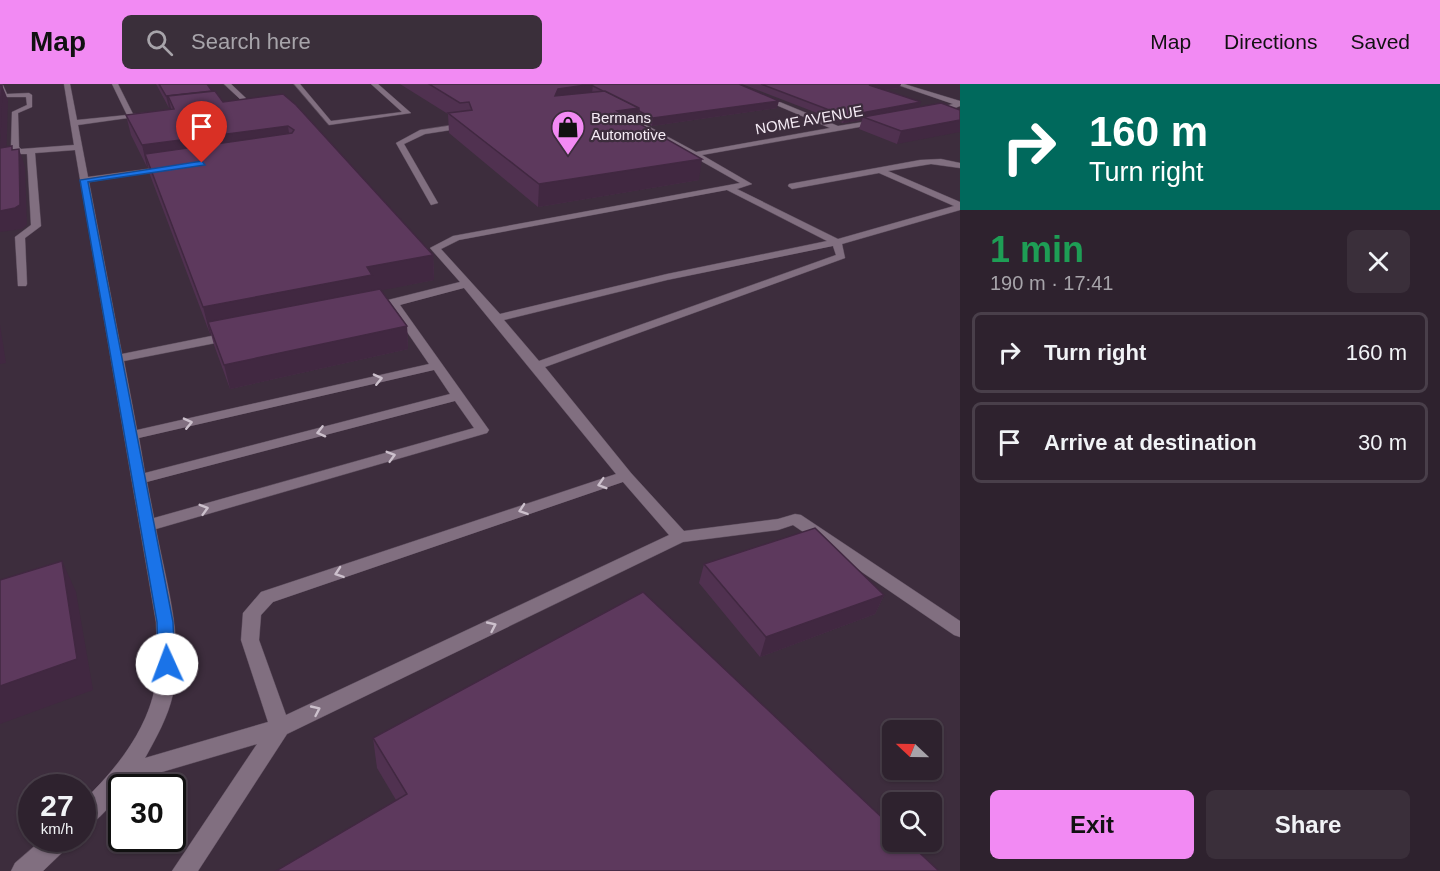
<!DOCTYPE html>
<meta charset="utf-8">
<style>
body{margin:0;font-family:Helvetica,sans-serif;background:#3a2f3a;color:#f1f3f6;height:100vh;display:flex;flex-direction:column;font-size:22px;white-space:nowrap}
*{box-sizing:border-box;margin:0}
p{font-size:20px;color:#a7a4aa}
.icon{flex:none;width:33px;height:33px;fill:none;stroke:currentColor;stroke-width:2;stroke-linecap:round;stroke-linejoin:round}
.map{position:relative;flex:1;overflow:hidden}
.drawer{display:flex;flex-direction:column;background:#2e222e;width:480px}
.drawer>*{flex:none}
.hud{background:#00695c;color:#fff;overflow:hidden}
.needle{width:39px;rotate:292deg}
.fabs{position:absolute;left:882px;top:636px;display:grid;gap:12px}
.fabs a{display:grid;place-items:center;width:60px;height:60px;border-radius:9px;background:#2e222e;box-shadow:0 2px 4px #0004,0 0 0 2px #493f4a;font-size:30px}
.speed{position:absolute;left:18px;top:690px;display:flex;gap:12px;font-size:30px;font-weight:700;text-align:center}
.speed>*{display:grid;place-content:center;width:78px;height:78px;border-radius:50%;background:#2e222e;box-shadow:0 2px 4px #0004,0 0 0 2px #493f4a;line-height:1}
.speed small{font-size:15px;font-weight:400}
.speed .limit{border:3px solid #111;border-radius:9px;background:#fff;color:#111}
.pin{position:absolute;display:grid;place-items:center;width:51px;height:51px;color:#fff;margin:-62px -26px;border-radius:50% 50% 50% 0;rotate:-45deg;box-shadow:0 0 6px #0007}
.pin .icon{rotate:45deg}
.me{position:absolute;width:66px;margin:-33px;rotate:358deg;stroke-linejoin:round;filter:drop-shadow(0 0 4px #0008)}
.turn{display:flex;align-items:center;gap:21px;height:126px;padding:0 30px;font-size:27px}
.turn .icon{width:78px;height:78px;stroke-width:2.5}
.turn b{display:block;font-size:42px;line-height:51px}
.round{display:grid;place-items:center;flex:none;width:63px;height:63px;border-radius:9px;background:#3a2f3a}
.headline{display:flex;align-items:center;justify-content:space-between;height:102px;padding:0 30px}
h1{font-size:36px;font-weight:600;line-height:45px;color:#1e9e55}
.cta{display:flex;gap:12px;margin-top:auto;padding:12px 30px}
.cta a{flex:1;height:69px;border-radius:9px;background:#f28af3;color:#111;font-size:24px;font-weight:600;line-height:69px;text-align:center}
.cta a+a{background:#3a2f3a;color:#f1f3f6}
ul{padding:0;list-style:none}
li{display:flex;align-items:center;gap:18px;height:81px;margin:0 12px 9px;padding:0 18px;border:3px solid #493f4a;border-radius:9px}
li div{flex:1}
li b{display:block;font-size:22px}
li em{font-style:normal}
header{display:flex;align-items:center;gap:36px;box-sizing:border-box;height:84px;padding:0 30px;background:#f28af3;color:#111}
header strong{font-size:28px}
nav{display:flex;gap:33px;margin-inline-start:auto;font-size:21px}
.search{width:420px;height:54px;background:#3a2f3a;display:flex;align-items:center;gap:15px;box-sizing:border-box;padding:0 21px;border-radius:9px;color:#a7a4aa;font-size:22px}
main{display:flex;flex:1;min-height:0}
.map>svg:first-child{display:block}
</style>
<header>
<strong>Map</strong>
<div class="search"><svg class="icon" aria-label="search" viewBox="0 0 24 24"><circle cx="10" cy="10" r="6"/><path d="M15 15l6 6"/></svg>Search here</div>
<nav><a>Map</a><a>Directions</a><a>Saved</a></nav>
</header>
<main>
<div class="map">
<svg width="960" height="787" viewBox="0 0 960 787">
<rect width="100%" height="100%" fill="#3d2d3d"/>
<g fill="none" stroke-linecap="round" stroke-linejoin="round">
<g stroke="#5a4b5a" stroke-width="1">
<g id="minor">
<path d="M0 0 3 1 7 10 29 9 32 11V23L18 29 19 63 21 65 74 61 64 0H70L77 36 127 31 112 0H118L133 30 145 29 149 31 78 41 88 93 169 82 173 84 89 98 122 270 231 248 237 252 231 256 124 277 137 346 429 280 390 223 372 226 366 223 368 221 460 198 430 164 453 152 740 99 618 30V28H622L696 68 830 44 727 0H736L838 42 882 35V39L702 71 752 100 737 105 838 155 954 122 879 89 792 105 788 102 789 100 920 76 941 75 960 79V84L931 80 888 87 960 118V126L842 160 845 174 545 283 631 389 684 447 778 435 795 430 801 431 960 537V553L954 551 793 441 778 446 683 458 287 650 198 787H172L257 660 128 698 125 704H122V707C111 720 99 738 82 745V718C114 688 147 647 155 603 158 581 157 559 156 538L75 66 35 69 41 142 25 154 27 200 26 202H18L15 153 31 141 27 70H16L11 63 12 28 27 21 26 13H2ZM727 106 827 157 667 190 500 230 441 165 459 156ZM833 162 836 171 539 277 504 236 667 196ZM464 204 616 390 261 508 243 529 241 556 268 638 145 674C156 654 168 633 173 610 184 556 166 498 156 445L487 349 489 346 400 221ZM434 286 450 310 145 389 139 354ZM455 317 474 344 154 434 147 398ZM623 398 669 451 286 631 259 556 261 531 273 518Z"/>
<path d="M224 0H231L250 18V20L230 21V19L242 17Z"/>
<path d="M294 0H300L331 37 402 28 371 0H378L411 29 329 41Z"/>
<path d="M895 0H904L960 17V22L948 27 930 28V26L953 20Z"/>
<path d="M467 39 470 43 425 50 404 60 438 119 431 121 396 59 420 46Z"/>
<path d="M44 754H72L69 762 43 787H11L15 779Z"/>
</g>
</g>
<use href="#minor" fill="#816f80" fill-rule="evenodd"/>
</g>
<g fill="#503150">
<path d="M156 0H207L212 7 223 18 283 10 433 171 434 196 381 206 407 242 408 265 230 305 214 261 211 250H210L150 91 148 82 147 83 131 51 126 31 171 25V24H169Z"/>
<path d="M400 0H739L777 24 652 42 638 34 637 39 699 96 538 123 449 49 448 30Z"/>
<path d="M742 0H901L899 4 883 6 921 18 897 60 859 45 862 36 843 39Z"/>
<path d="M704 480 884 511 875 530 760 573 699 499Z"/>
<path d="M373 654 939 787 396 716 377 684Z"/>
</g>
<g fill="#412841">
<path d="M593 0 591 19 555 12 558 5Z"/>
<path d="M879 0H901L899 4 867 8 869 1Z"/>
<path d="M2 1 8 16 6 82 0 66Z"/>
<path d="M166 12H168L171 24H169Z"/>
<path d="M779 17 777 24 652 42 653 34Z"/>
<path d="M921 18 919 26 863 33 862 36 843 39 845 32Z"/>
<path d="M639 24 637 44 617 27Z"/>
<path d="M960 36V48L897 60 901 47Z"/>
<path d="M288 42 291 63 145 70 148 82 147 83 142 61Z"/>
<path d="M19 65 25 83 27 141 22 145 0 148V127Z"/>
<path d="M702 75 699 96 538 123 539 100Z"/>
<path d="M433 171 434 196 374 208 208 238 211 250H210L203 223 367 183Z"/>
<path d="M0 241 6 279 0 280Z"/>
<path d="M407 242 408 265 230 305 224 281Z"/>
<path d="M62 477 76 508 93 606 0 640V602Z"/>
<path d="M884 511 875 530 760 573 766 553Z"/>
</g>
<g fill="#5d395d" stroke="#412841" stroke-width="1.5">
<path d="M159 0H207L212 7 166 12Z"/>
<path d="M429 0H593L558 5 555 12 605 7 639 24 617 27 702 75 539 100 448 29 472 26 469 18 460 19Z"/>
<path d="M592 0H739L779 17 653 34 639 27V24L605 7H603L593 2Z"/>
<path d="M761 0H879L869 1 921 18 845 32Z"/>
<path d="M0 1H2L0 50Z"/>
<path d="M215 7 223 18 283 10 296 21 433 171 367 183 372 191 203 223 145 70 292 49 294 46 288 42 142 61 126 31 174 25 168 12Z"/>
<path d="M941 19 960 26V36L901 47 863 33Z"/>
<path d="M12 62V66L19 65 20 121 15 124 0 127V64Z"/>
<path d="M380 205 407 242 224 281 208 238Z"/>
<path d="M815 444 884 511 766 553 704 480Z"/>
<path d="M62 477 77 575 0 602V496Z"/>
<path d="M643 508 892 743V758H908L939 787H276L407 710 373 654Z"/>
</g>
<defs><path id="oneway-chevron" d="M-2-3.5L2.5 0L-2 3.5" fill="none" stroke-width="1.6" stroke-linecap="round" stroke-linejoin="round" transform="scale(1.5)"/></defs>
<g stroke="#ccc0cc">
<use href="#oneway-chevron" transform="translate(378 295) rotate(-13)"/>
<use href="#oneway-chevron" transform="translate(188 339) rotate(-13)"/>
<use href="#oneway-chevron" transform="translate(321 348) rotate(166)"/>
<use href="#oneway-chevron" transform="translate(391 372) rotate(-16)"/>
<use href="#oneway-chevron" transform="translate(602 400) rotate(163)"/>
<use href="#oneway-chevron" transform="translate(204 425) rotate(-16)"/>
<use href="#oneway-chevron" transform="translate(523 426) rotate(161)"/>
<use href="#oneway-chevron" transform="translate(339 489) rotate(161)"/>
<use href="#oneway-chevron" transform="translate(492 542) rotate(-25)"/>
<use href="#oneway-chevron" transform="translate(316 626) rotate(-25)"/>
</g>
<path fill="#1a73e8" stroke="#114b97" stroke-width="1.5" d="M202 77 205 81 88 98 173 538 175 580 173 585 167 587 161 585 158 580 157 538 80 96Z"/>
<defs>
<g id="shop-pin" transform="scale(1.725)"><path d="M0 17L-7.5 6A9.5 9.5 0 1 1 7.5 6Z" fill="#f28af3" stroke="#3d2d3d"/><path d="M-5-2.5h2.3a2.7 3.5 0 0 1 5.4 0H5L5.5 6h-11ZM-1.5-2.5h3a1.5 2.3 0 0 0-3 0Z" fill="#111"/></g>
</defs>
<g fill-rule="evenodd">
<use href="#shop-pin" x="568" y="43"/>
</g>
<g text-anchor="middle" stroke-width="4.5" stroke-linejoin="round" paint-order="stroke">
<g font-size="15" fill="#f5ebf5" stroke="#3d2d3d" text-anchor="start">
<text x="591" y="39">Bermans<tspan x="591" dy="17">Automotive</tspan></text>
</g>
<g font-size="15" fill="#f5ebf5" stroke="#3d2d3d">
<text transform="translate(809 36) rotate(-10)" y="5">NOME AVENUE</text>
</g>
</g>
</svg>
<div class="fabs">
<a><svg class="needle" viewBox="-14 -14 28 28"><path d="M0-13l5 13h-10z" fill="#e53935"/><path d="M0 13l5-13h-10z" fill="#a7a4aa"/></svg></a>
<a><svg class="icon" aria-label="search" viewBox="0 0 24 24"><circle cx="10" cy="10" r="6"/><path d="M15 15l6 6"/></svg></a>
</div>
<div class="speed"><div>27<small>km/h</small></div><div class="limit">30</div></div>
<div class="pin" style="left:202px;top:79px;background:#d93025"><svg class="icon" aria-label="arrive" viewBox="0 0 24 24"><path d="M6 21V4h12l-3 4 3 4H6"/></svg></div>
<svg class="me" style="left:167px;top:580px" viewBox="-20 -20 40 40"><circle r="19" fill="#fff"/><path d="M0-13L10 11 0 6-10 11z" fill="#1a73e8"/></svg>
</div>
<section class="drawer">
<div class="hud">
<div class="turn"><svg class="icon" aria-label="right" viewBox="0 0 24 24"><path d="M7 20v-9h11M14 6l5 5-5 5"/></svg><div><b>160 m</b>Turn right</div></div>
</div>
<div class="headline"><div><h1>1 min</h1><p>190 m · 17:41</p></div><a class="round"><svg class="icon" aria-label="close" viewBox="0 0 24 24"><path d="M6 6l12 12M18 6L6 18"/></svg></a></div>
<ul>
<li><svg class="icon" aria-label="right" viewBox="0 0 24 24"><path d="M7 20v-9h11M14 6l5 5-5 5"/></svg><div><b>Turn right</b></div><em>160 m</em></li>
<li><svg class="icon" aria-label="arrive" viewBox="0 0 24 24"><path d="M6 21V4h12l-3 4 3 4H6"/></svg><div><b>Arrive at destination</b></div><em>30 m</em></li>
</ul>
<div class="cta"><a>Exit</a><a>Share</a></div>
</section>
</main>
